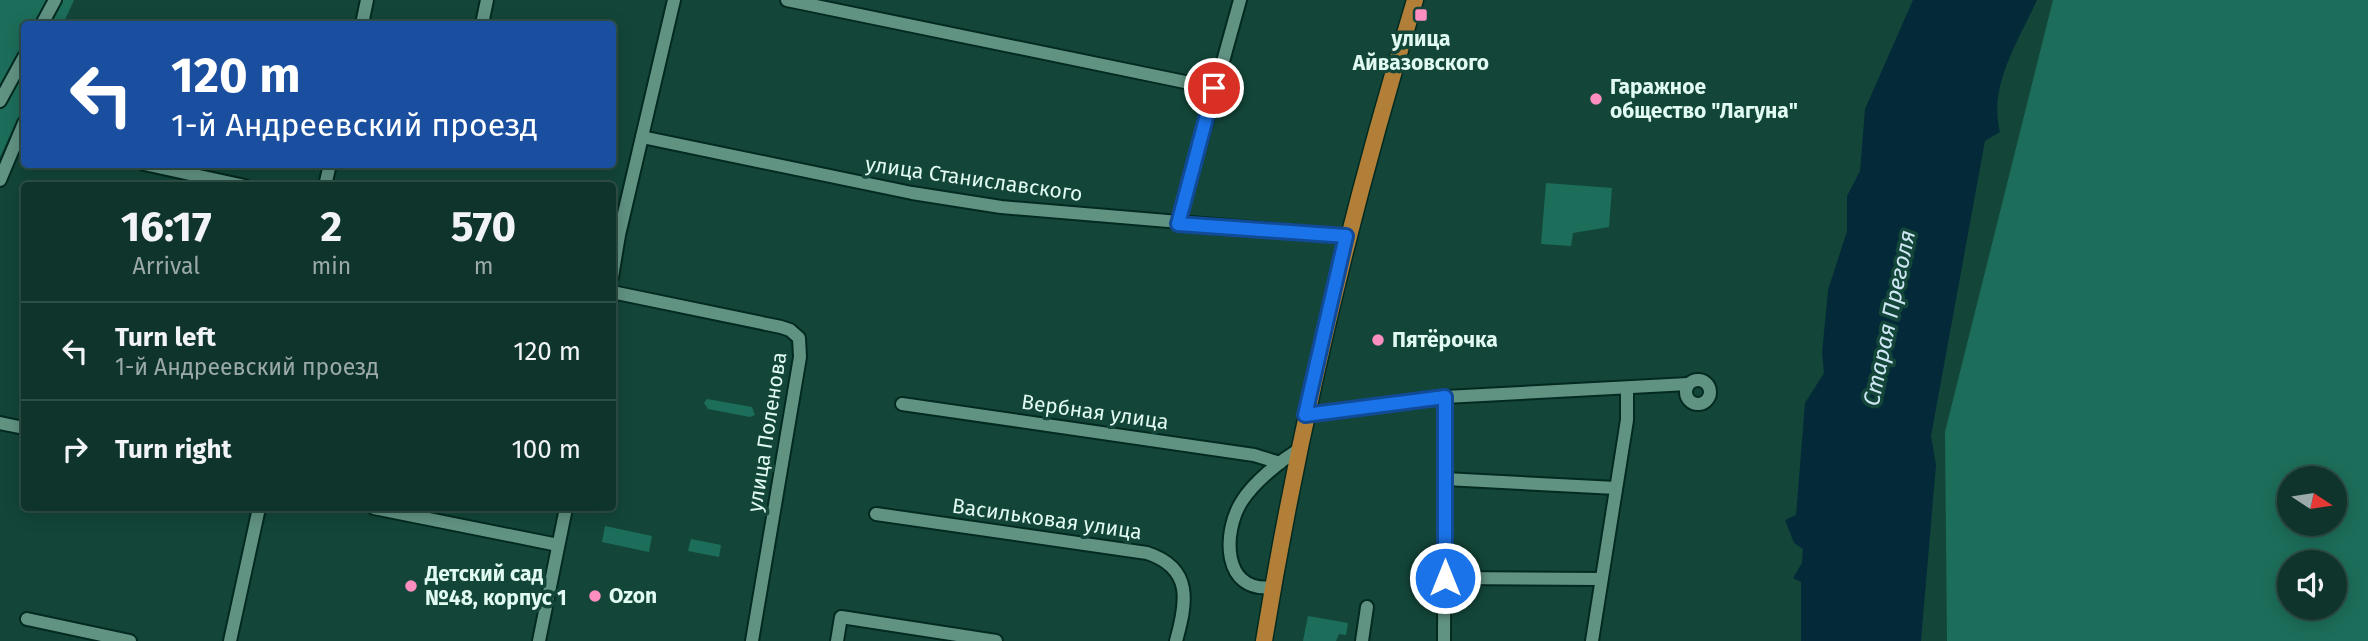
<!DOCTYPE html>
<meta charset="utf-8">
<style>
body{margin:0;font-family:"Fira Sans",sans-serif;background:#173c33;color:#f1f3f6;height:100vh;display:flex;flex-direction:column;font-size:26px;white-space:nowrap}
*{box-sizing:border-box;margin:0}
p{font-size:23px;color:#9baaa9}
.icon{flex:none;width:38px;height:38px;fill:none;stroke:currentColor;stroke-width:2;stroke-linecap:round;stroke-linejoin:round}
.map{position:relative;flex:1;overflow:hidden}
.panel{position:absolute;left:21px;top:182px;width:595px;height:329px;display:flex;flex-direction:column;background:#0e342b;border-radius:7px;box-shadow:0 4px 18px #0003,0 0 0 2px #2e4f47}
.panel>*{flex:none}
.hud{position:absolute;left:21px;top:21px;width:595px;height:147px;border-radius:7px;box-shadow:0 4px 18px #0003,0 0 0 2px #2e4f47;background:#1a4fa0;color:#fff;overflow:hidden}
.needle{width:46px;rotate:102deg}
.fabs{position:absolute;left:2277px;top:466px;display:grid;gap:14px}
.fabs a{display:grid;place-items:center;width:70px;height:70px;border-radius:50%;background:#0e342b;box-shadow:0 4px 18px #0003,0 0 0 2px #2e4f47;font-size:35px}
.pin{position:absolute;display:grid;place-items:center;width:60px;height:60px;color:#fff;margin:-30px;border:4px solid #fff;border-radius:50%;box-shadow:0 2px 7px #0007}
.me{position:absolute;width:77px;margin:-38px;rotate:0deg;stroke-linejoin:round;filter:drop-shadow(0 0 5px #0008)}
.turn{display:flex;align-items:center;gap:24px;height:147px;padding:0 35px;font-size:32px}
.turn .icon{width:91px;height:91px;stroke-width:2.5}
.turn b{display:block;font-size:49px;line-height:60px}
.eta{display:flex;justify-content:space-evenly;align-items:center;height:119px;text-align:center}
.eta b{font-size:42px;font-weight:700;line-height:49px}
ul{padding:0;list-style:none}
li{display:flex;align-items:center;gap:21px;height:98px;padding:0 35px;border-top:2px solid #2e4f47}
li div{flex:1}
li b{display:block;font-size:26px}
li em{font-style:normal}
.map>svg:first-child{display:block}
</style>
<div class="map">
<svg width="2368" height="641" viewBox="0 0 2368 641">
<rect width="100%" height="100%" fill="#134639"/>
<g fill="#1c6e5a" fill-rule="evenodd">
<path d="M0 0H74L63 24H24V105L0 157Z"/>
<path d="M2053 0H2368V641H1947L1945 432ZM2289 478H2334V523H2289ZM2289 562H2334V607H2289Z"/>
<path d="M1546 183 1612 188 1609 227 1573 233 1571 246 1541 244Z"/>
<path d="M707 399 752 407 755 415 750 417 708 409 704 403Z"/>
<path d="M605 526 652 536 649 552 602 542Z"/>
<path d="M691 539 721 545 719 557 688 551Z"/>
<path d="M1308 616 1348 623 1346 635 1339 634 1336 641H1303Z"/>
</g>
<path fill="#042a3a" d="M1913 0H2037C2018 42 1988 86 2000 132L1985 141 1931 436 1936 465 1921 641H1801V582L1793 578 1802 563 1803 549 1794 543 1785 520 1796 515 1805 403 1824 373 1822 353 1828 290 1847 231V196L1860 171 1865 109Z"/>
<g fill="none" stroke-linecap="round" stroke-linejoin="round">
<g stroke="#032a20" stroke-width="16">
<g id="minor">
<path d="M787 0 1214 88"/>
<path d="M42 24 55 0"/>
<path d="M362 24 367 0"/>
<path d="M482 24 487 0"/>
<path d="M0 101 24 57"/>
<path d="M642 137 912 193 1001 207 1346 236"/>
<path d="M144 164 245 186"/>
<path d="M0 180 24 123"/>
<path d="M325 186 330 164"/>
<path d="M1178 224 1240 0"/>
<path d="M612 277 619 235 674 0"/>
<path d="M612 292 781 327 790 330 799 338 800 357 752 641"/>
<circle cx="1698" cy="392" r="12"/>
<path d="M902 404 1254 455 1280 463"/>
<path d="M1305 415 1445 397 1688 384"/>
<path d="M0 423 24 428"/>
<path d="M1445 479 1616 488"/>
<path d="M374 508 558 545"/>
<path d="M876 514 1147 553C1193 568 1187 602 1176 641"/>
<path d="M1445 578 1601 579"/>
<path d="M1273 587C1222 594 1222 532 1242 501 1254 482 1279 462 1298 450"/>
<path d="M27 619 130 641"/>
<path d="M230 641 259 508"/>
<path d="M539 641 566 508"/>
<path d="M837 641 841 617 996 641"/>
<path d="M1362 641 1367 607"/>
<path d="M1444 641 1445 397"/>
<path d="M1592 641 1627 420V388"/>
</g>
</g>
<g stroke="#032a20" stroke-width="19">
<path id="major" d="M1264 641C1300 421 1350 214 1415 0"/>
</g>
<use href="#minor" stroke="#619383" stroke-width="12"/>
<use href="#major" stroke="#b17f38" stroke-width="16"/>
</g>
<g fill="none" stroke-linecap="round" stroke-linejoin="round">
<g stroke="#114b97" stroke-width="18">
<path id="route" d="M1214 88 1178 224 1346 236 1305 415 1445 397V578"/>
</g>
<use href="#route" stroke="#1a73e8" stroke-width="12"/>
</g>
<g fill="#fd8ec0" stroke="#134639" stroke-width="2.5">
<rect x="1414" y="8" width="14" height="14" rx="3.5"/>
<circle cx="1596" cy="99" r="7"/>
<circle cx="1378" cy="340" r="7"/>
<circle cx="411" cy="586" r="7"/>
<circle cx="595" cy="596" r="7"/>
</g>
<g text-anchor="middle" stroke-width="7" stroke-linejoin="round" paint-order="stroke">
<g font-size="21" font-weight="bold" fill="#e2fbf2" stroke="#134639" text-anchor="start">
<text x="1421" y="46" text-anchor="middle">улица<tspan x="1421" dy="24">Айвазовского</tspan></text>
<text x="1610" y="94">Гаражное<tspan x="1610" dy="24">общество "Лагуна"</tspan></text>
<text x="1392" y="347">Пятёрочка</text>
<text x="425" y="581">Детский сад<tspan x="425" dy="24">№48, корпус 1</tspan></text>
<text x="609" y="603">Ozon</text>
</g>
<g font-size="21" fill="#e2fbf2" stroke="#134639">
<text transform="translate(974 179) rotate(8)" y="7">улица Станиславского</text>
<text transform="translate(1095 412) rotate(8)" y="7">Вербная улица</text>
<text transform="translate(767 432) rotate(-81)" y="7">улица Поленова</text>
<text transform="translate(1047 519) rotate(8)" y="7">Васильковая улица</text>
</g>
<g font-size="23" font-style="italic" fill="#cfe7f5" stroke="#134639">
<text transform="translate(1889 318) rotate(-78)" y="8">Старая Преголя</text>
</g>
</g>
</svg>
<div class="fabs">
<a><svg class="needle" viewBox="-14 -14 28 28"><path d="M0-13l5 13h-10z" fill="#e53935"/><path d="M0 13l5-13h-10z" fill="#9baaa9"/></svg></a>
<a><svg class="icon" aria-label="sound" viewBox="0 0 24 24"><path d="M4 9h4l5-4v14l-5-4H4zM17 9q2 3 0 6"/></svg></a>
</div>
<div class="pin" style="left:1214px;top:88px;background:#d93025"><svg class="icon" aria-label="arrive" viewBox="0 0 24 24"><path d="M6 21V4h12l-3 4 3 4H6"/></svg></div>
<svg class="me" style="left:1445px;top:578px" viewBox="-20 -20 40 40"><circle r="17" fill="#1a73e8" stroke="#fff" stroke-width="3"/><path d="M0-11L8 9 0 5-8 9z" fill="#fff"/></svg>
<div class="hud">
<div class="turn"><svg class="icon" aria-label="left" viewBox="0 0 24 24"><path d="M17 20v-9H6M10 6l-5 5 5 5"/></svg><div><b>120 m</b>1-й Андреевский проезд</div></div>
</div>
<section class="panel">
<div class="eta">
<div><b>16:17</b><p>Arrival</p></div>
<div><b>2</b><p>min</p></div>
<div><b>570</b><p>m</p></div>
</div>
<ul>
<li><svg class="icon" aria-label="left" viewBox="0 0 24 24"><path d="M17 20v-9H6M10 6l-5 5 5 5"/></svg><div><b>Turn left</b><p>1-й Андреевский проезд</p></div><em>120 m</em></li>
<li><svg class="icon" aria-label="right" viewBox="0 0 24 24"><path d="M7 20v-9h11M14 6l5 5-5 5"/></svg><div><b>Turn right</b></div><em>100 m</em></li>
</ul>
</section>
</div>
